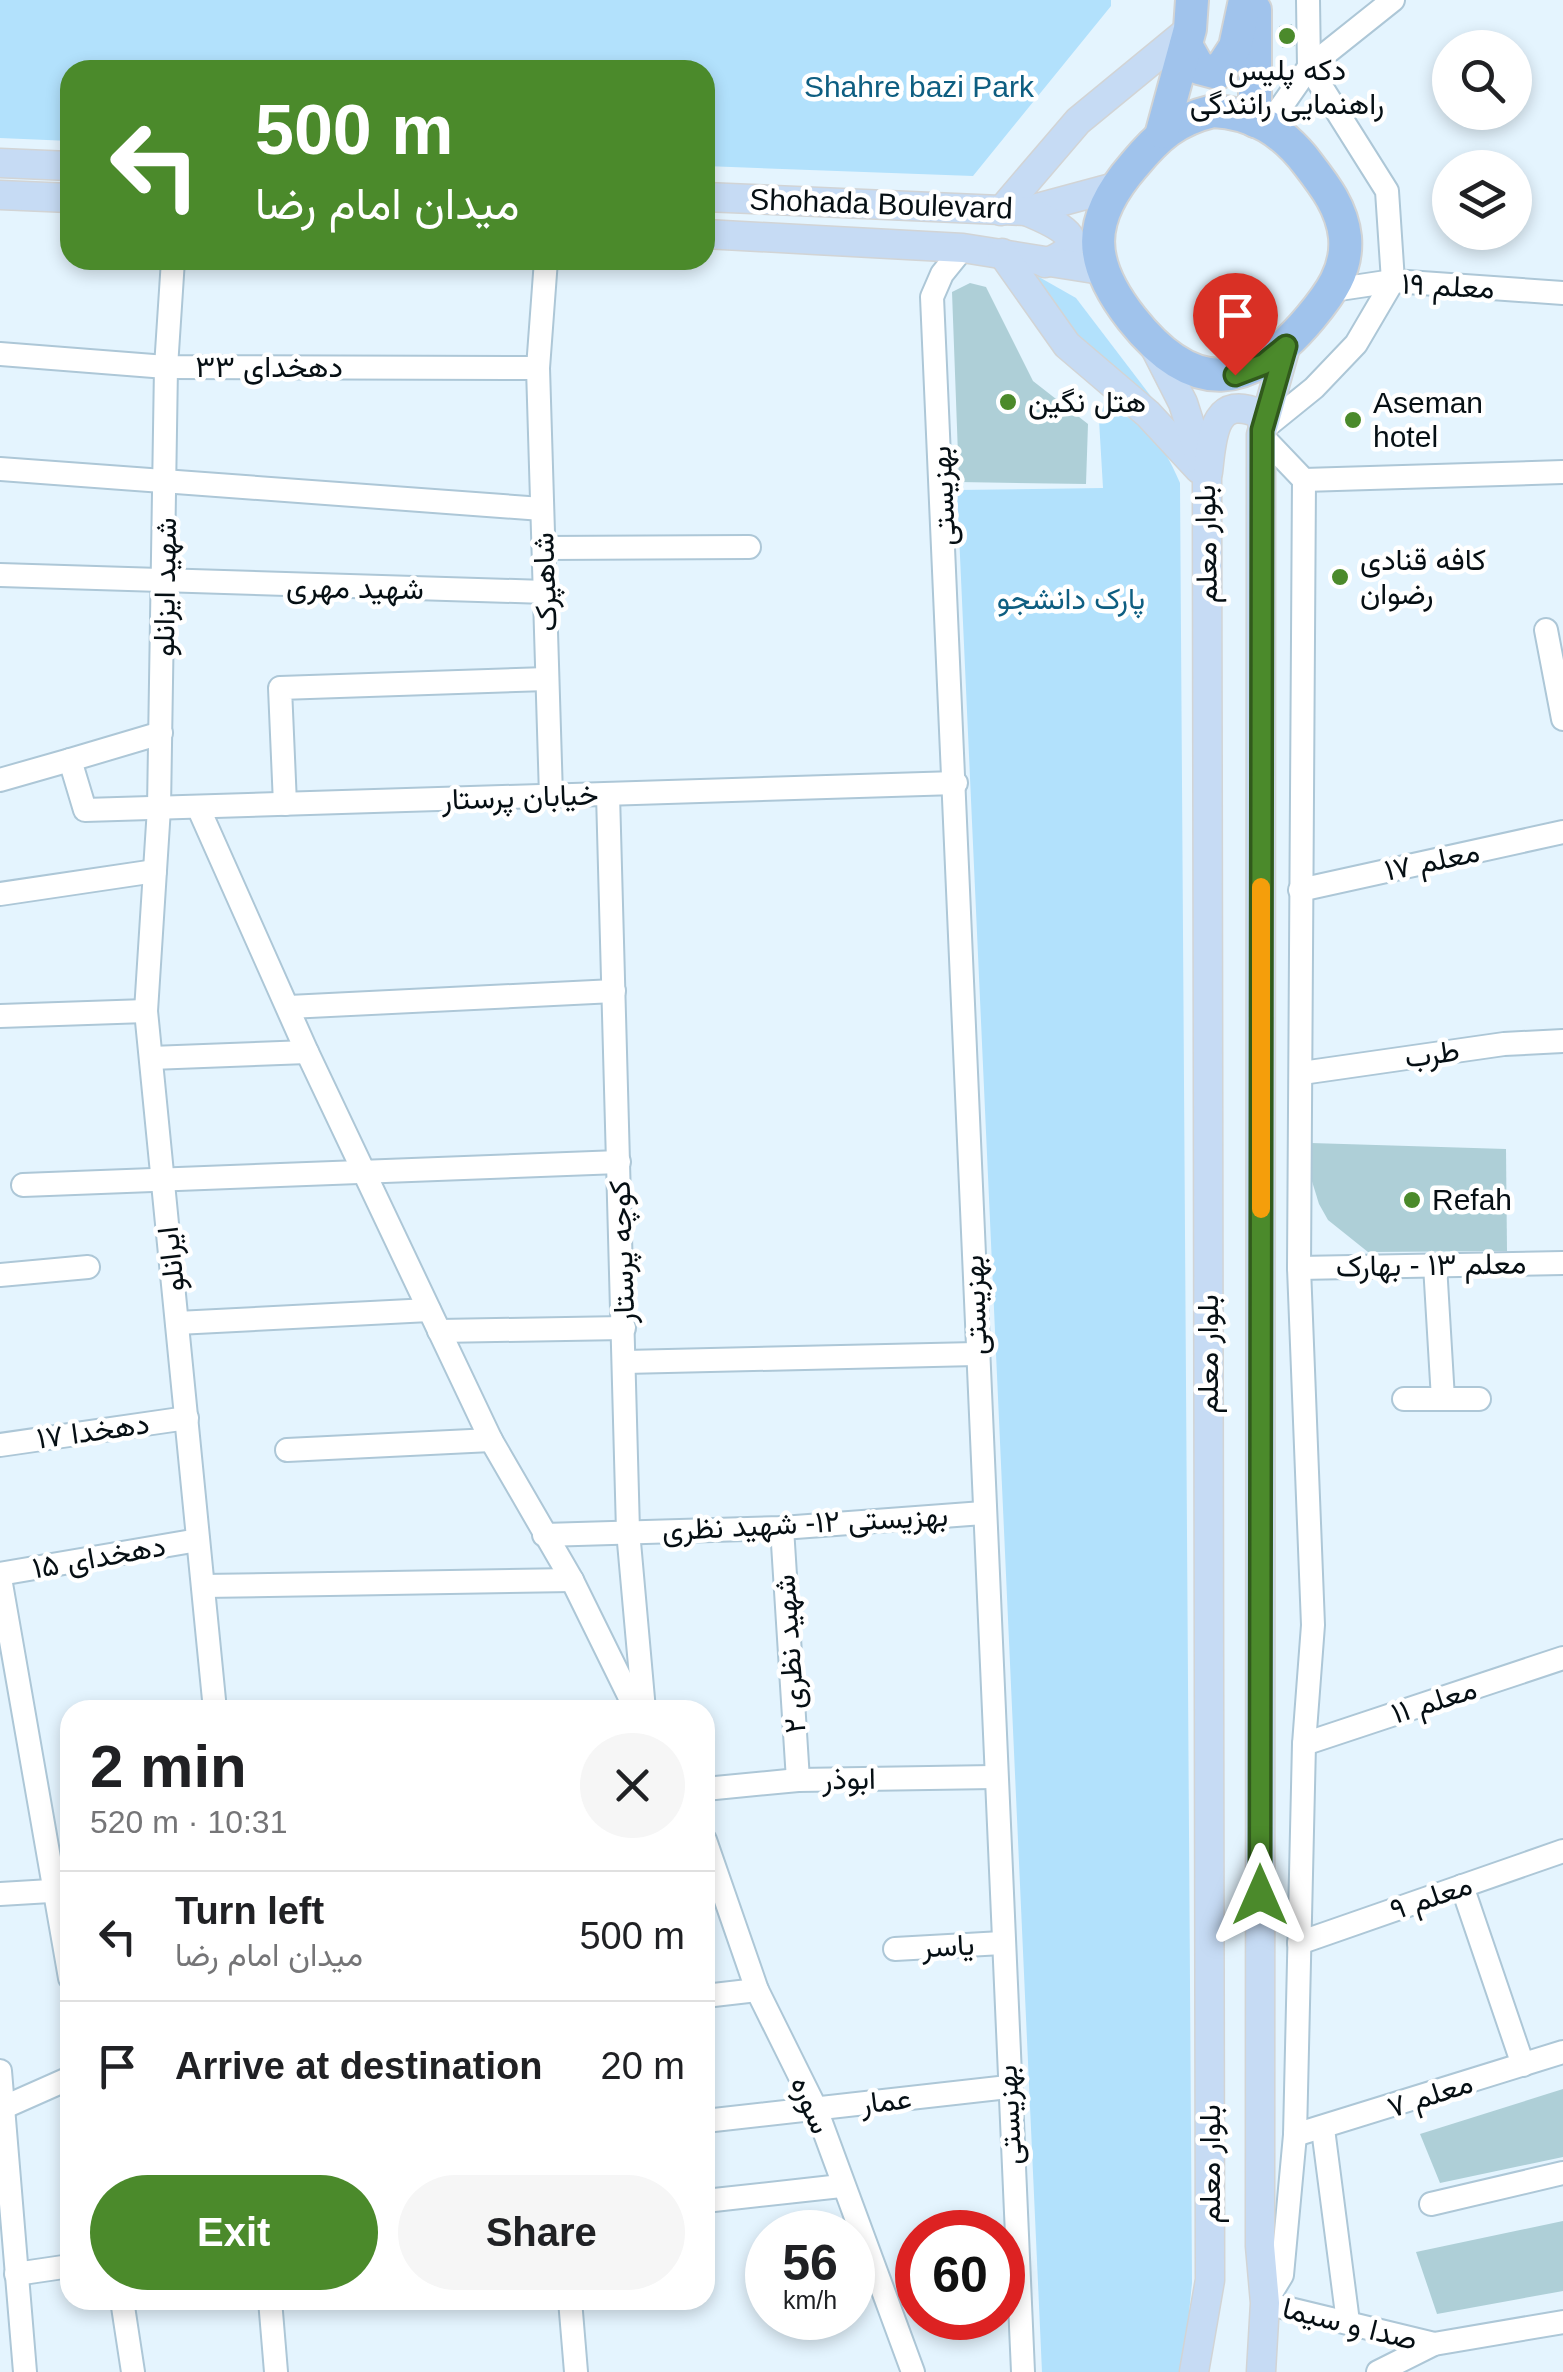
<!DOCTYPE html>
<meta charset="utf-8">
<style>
body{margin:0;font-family:Helvetica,Vazirmatn,sans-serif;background:#f6f6f6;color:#202124;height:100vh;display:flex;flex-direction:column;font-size:38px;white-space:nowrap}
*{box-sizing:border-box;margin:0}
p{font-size:32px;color:#757577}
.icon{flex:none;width:55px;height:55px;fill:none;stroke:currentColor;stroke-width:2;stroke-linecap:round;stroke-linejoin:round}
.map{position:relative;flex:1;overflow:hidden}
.drawer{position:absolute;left:60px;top:1700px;width:655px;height:610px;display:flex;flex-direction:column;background:#fff;border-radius:30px;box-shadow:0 5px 15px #0003}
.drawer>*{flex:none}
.banner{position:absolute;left:60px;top:60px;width:655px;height:210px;border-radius:30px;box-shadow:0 5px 15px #0003;background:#4b8a2b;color:#fff;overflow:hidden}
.buttons{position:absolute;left:1432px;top:30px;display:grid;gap:20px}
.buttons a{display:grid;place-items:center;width:100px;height:100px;border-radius:50%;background:#fff;box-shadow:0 5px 15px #0003;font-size:50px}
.speed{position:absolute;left:745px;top:2210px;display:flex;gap:20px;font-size:50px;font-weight:700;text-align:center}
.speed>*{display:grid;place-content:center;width:130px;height:130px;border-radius:50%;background:#fff;box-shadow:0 5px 15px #0003;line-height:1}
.speed small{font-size:25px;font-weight:400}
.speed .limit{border:15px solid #d22;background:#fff;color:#111}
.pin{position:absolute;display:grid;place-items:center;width:85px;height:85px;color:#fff;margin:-102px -42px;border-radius:50% 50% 50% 0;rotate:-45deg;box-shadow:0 0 10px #0007}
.pin .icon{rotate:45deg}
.me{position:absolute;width:110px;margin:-55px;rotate:0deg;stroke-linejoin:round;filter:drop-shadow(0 0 8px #0008)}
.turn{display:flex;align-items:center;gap:35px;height:210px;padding:0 30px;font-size:45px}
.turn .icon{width:130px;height:130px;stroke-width:2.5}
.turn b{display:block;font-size:70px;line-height:85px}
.round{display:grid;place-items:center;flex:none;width:105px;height:105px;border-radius:52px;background:#f6f6f6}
.headline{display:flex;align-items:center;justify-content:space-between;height:170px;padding:0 30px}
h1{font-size:60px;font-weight:700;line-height:75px}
.button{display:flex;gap:20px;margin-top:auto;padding:20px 30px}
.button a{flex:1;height:115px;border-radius:60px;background:#4b8a2b;color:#fff;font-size:40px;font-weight:700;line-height:115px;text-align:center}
.button a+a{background:#f6f6f6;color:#202124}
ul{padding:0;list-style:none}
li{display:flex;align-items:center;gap:30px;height:130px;padding:0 30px;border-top:2px solid #e0e0e0}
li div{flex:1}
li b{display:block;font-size:38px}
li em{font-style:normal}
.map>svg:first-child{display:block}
</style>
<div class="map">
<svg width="1563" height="2372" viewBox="0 0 1563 2372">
<rect width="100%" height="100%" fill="#e4f4fe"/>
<g fill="#b2e1fc">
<path d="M0 0H1111V6L973 176 705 166V70H70V141L0 138Z"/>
<path d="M1032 273 1076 298 1159 407 1088 353Z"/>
<path d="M1098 403C1144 422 1160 436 1180 483L1192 2283 1183 2372H1042L957 490 1103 488Z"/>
</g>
<g fill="#aecfd7">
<path d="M1292 24 1295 46 1282 48 1279 26Z"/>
<path d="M970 283 986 287 1033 381 1088 424 1086 484 959 482 952 292Z"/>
<path d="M1311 1143 1506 1149 1507 1251 1368 1252 1328 1220 1319 1204 1311 1178Z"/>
<path d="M1563 2089V2157L1440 2183 1420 2134Z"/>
<path d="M1563 2221V2291L1437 2314 1416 2252Z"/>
</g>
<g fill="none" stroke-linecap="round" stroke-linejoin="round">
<g stroke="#adc7d7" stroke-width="26">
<g id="minor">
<path d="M1267 127 1309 67 1393 0"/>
<path d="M963 248 942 274 932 297 1023 2372"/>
<path d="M173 260 166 367 159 808 146 1011 215 1710"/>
<path d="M546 260 538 368 551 796"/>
<path d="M1333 290 1393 281 1563 293"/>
<path d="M0 354 166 367 538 368"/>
<path d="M1262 430 1314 388 1356 344 1393 281 1387 191 1309 67 1308 0"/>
<path d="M1261 435 1304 480 1299 1268 1313 1625 1304 1744 1295 2135 1282 2275 1265 2303 1434 2344"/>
<path d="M0 469 542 509"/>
<path d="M1304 480 1563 472"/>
<path d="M544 548 749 547"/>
<path d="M0 575 545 592"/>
<path d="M1546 630 1563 719"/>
<path d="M70 760 161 733"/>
<path d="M0 780 70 760 85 810 956 783"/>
<path d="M608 794 628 1531 644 1710"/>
<path d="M285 804 280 688 547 679"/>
<path d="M198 807 307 1052 491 1440 572 1580 636 1710"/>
<path d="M1300 890 1563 832"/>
<path d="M0 894 155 871"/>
<path d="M289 1007 614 991"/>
<path d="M0 1016 146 1011"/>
<path d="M151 1058 307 1052"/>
<path d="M1302 1073 1504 1044 1563 1041"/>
<path d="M23 1185 619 1162"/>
<path d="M1435 1265 1443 1399"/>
<path d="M1299 1268 1563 1263"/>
<path d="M0 1275 88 1267"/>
<path d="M177 1323 429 1310"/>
<path d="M439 1331 624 1328"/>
<path d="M625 1362 976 1354"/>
<path d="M1404 1399H1479"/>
<path d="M0 1445 187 1418"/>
<path d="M287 1450 491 1440"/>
<path d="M782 1528 798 1780"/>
<path d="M544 1535 782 1528 983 1513"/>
<path d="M0 1574 198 1540"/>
<path d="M0 1578 70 1978"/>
<path d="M203 1586 572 1580"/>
<path d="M1304 1744 1563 1658"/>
<path d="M705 1789 798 1780 994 1777"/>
<path d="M705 1840 757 1990 816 2109 913 2372"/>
<path d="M1462 1886 1523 2065"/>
<path d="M0 1894 67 1890"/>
<path d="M1299 1943 1563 1851"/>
<path d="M895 1949 1002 1943"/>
<path d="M705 1996 757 1990"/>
<path d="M0 2071 25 2372"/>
<path d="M0 2109 70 2078"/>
<path d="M705 2121 1008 2087"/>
<path d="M1323 2129 1348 2322"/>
<path d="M1295 2135 1563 2052"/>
<path d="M705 2201 841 2186"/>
<path d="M1431 2204 1563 2173"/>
<path d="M16 2274 70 2266"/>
<path d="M122 2300 133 2372"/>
<path d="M270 2300 276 2372"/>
<path d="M570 2300 576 2372"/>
<path d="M1378 2372 1434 2344 1563 2322"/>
</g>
</g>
<g stroke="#d2d4d5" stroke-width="31">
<g id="major">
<path d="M0 163 70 166"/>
<path d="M0 195 70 198"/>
<path d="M705 197 1026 211 1115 187"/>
<path d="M1001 211 1078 121 1190 29"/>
<path d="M1026 211C1055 223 1100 242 1045 263"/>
<path d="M705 234 963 248 1101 270"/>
<path d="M1002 253 1067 345 1148 414 1199 469"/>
<path d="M1154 346 1183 403 1207 478 1210 2280 1194 2372"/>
<path d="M1208 472C1212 440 1212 392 1260 414L1262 422"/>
<path d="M1261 2372 1265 2303 1260 2246 1261 435 1286 346"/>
</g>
</g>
<g stroke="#d2d4d5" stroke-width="36">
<g id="highway">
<path d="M1255 10V121"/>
<path d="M1186 45 1199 68 1218 73 1235 47 1245 0"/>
<path d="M1213 111C1254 113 1284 132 1308 164 1325 186 1342 208 1345 237 1348 270 1330 294 1310 318 1249 391 1193 396 1132 319 1087 262 1086 220 1134 165 1158 136 1176 120 1213 111Z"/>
<path d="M1162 132 1190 29 1192 0"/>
</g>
</g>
<use href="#minor" stroke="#fff" stroke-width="22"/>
<use href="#major" stroke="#c6dbf4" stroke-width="28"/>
<use href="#highway" stroke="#a0c3ec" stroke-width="32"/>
</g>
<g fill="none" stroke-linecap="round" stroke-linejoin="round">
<g stroke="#315a1c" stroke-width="25">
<path id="route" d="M1235 375 1264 364 1286 346 1262 430 1260 1895"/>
</g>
<use href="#route" stroke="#4b8a2b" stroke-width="18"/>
<path stroke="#f59e0b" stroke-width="18" d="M1261 1209V887"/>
</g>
<g fill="#4b8a2b" stroke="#fff" stroke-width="4">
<circle cx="1287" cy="36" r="10"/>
<circle cx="1008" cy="402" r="10"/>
<circle cx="1353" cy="420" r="10"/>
<circle cx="1340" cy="577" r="10"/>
<circle cx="1412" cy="1200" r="10"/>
</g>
<g text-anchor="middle" stroke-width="9" stroke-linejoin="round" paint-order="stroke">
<g font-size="30" fill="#060f14" stroke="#fff" text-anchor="start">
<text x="1287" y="80" text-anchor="middle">دکه پلیس<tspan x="1287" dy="34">راهنمایی رانندگی</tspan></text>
<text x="1028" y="412">هتل نگین</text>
<text x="1373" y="413">Aseman<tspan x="1373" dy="34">hotel</tspan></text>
<text x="1360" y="570">کافه قنادی<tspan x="1360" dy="34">رضوان</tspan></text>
<text x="1432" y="1210">Refah</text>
</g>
<g font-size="30" fill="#0e5e81" stroke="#fff">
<text x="919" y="97">Shahre bazi Park</text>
<text x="1071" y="609">پارک دانشجو</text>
</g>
<g font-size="30" fill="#060f14" stroke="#fff">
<text transform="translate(881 204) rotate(2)" y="10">Shohada Boulevard</text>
<text transform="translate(1448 286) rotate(3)" y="10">معلم ۱۹</text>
<text x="269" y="377">دهخدای ۳۳</text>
<text transform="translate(943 496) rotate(-93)" y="10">بهزیستی</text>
<text transform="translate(1206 544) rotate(-91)" y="10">بلوار معلم</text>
<text transform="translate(545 582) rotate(-92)" y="10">شاهپرک</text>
<text transform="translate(165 587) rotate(-89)" y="10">شهید ایزانلو</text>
<text transform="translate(355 588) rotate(1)" y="10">شهید مهری</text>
<text transform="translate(520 797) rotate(-2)" y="10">خیابان پرستار</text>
<text transform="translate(1432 861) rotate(-12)" y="10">معلم ۱۷</text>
<text transform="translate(1432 1054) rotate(-8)" y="10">طرب</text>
<text transform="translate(622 1252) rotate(-92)" y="10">کوچه پرستار</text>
<text transform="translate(171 1259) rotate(-96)" y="10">ایرانلو</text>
<text transform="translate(1431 1265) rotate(-1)" y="10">معلم ۱۳ - بهارک</text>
<text transform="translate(975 1305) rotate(-92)" y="10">بهزیستی</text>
<text transform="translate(1208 1354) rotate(-90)" y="10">بلوار معلم</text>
<text transform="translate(93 1431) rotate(-8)" y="10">دهخدا ۱۷</text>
<text transform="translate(805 1523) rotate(-3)" y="10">بهزیستی ۱۲- شهید نظری</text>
<text transform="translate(99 1557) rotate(-10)" y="10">دهخدای ۱۵</text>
<text transform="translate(790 1654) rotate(-94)" y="10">شهید نظری ۲</text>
<text transform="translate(1434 1701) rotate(-18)" y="10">معلم ۱۱</text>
<text transform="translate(849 1779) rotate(-1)" y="10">ابوذر</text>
<text transform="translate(1431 1897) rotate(-19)" y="10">معلم ۹</text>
<text transform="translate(948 1946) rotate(-3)" y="10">یاسر</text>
<text transform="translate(1430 2095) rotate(-18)" y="10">معلم ۷</text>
<text transform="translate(886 2101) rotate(-7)" y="10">عمار</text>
<text transform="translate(811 2105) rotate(67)" y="10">سوره</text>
<text transform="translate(1009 2115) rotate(-93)" y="10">بهزیستی</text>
<text transform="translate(1210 2164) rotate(-90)" y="10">بلوار معلم</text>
<text transform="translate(1350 2324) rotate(14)" y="10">صدا و سیما</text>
</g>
</g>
</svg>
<div class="buttons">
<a><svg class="icon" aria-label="search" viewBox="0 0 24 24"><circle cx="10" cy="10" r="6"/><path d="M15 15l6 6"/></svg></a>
<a><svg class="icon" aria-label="layers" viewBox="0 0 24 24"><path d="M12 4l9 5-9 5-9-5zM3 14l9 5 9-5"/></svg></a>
</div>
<div class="speed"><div>56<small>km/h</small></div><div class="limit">60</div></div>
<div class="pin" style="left:1235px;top:375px;background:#d93025"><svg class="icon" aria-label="arrive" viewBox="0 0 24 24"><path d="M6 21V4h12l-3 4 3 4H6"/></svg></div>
<svg class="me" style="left:1260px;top:1895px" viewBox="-20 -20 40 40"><path d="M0-17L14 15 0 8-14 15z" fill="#4b8a2b" stroke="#fff" stroke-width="4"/></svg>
<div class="banner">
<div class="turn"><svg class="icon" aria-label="left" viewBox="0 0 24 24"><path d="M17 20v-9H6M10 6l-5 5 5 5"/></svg><div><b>500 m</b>میدان امام رضا</div></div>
</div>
<section class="drawer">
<div class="headline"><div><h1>2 min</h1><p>520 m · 10:31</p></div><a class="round"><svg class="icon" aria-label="close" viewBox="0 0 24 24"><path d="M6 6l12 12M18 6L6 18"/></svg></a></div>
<ul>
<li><svg class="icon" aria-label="left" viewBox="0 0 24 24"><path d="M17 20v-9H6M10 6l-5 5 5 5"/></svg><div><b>Turn left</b><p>میدان امام رضا</p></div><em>500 m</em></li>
<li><svg class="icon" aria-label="arrive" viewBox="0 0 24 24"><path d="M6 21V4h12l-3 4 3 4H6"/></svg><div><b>Arrive at destination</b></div><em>20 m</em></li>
</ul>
<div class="button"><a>Exit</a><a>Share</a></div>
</section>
</div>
